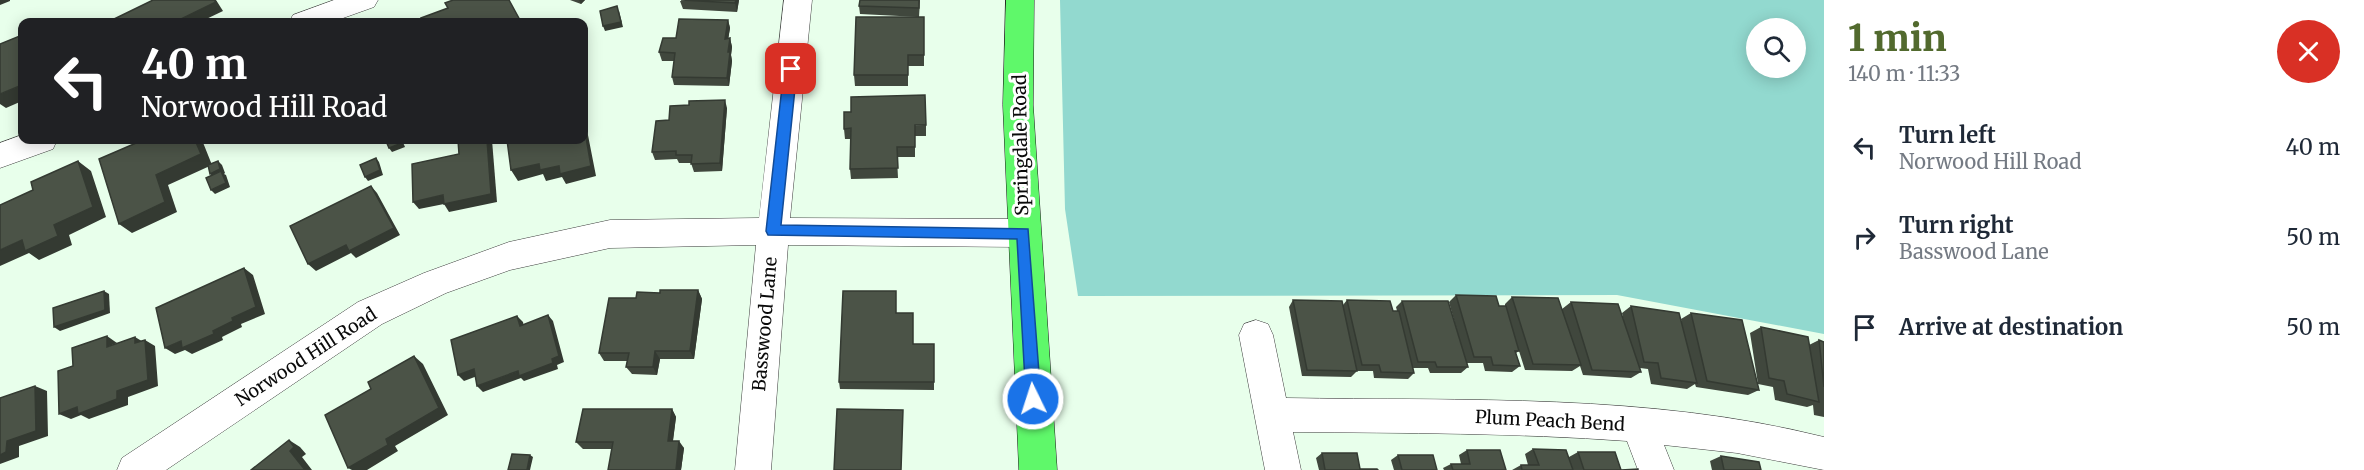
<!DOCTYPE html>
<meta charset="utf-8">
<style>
body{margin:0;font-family:Merriweather,serif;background:#f6f6f7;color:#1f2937;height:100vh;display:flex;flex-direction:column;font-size:22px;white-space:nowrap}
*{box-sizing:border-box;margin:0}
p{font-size:20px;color:#747a83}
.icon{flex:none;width:33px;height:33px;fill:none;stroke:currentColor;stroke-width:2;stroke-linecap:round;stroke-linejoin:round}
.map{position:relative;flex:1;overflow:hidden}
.side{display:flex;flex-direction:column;background:#fff;width:540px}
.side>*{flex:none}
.top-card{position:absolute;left:18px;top:18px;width:570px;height:126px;border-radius:12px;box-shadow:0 3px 15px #0003;background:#202124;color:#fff;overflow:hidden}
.tools{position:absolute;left:1746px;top:18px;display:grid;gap:12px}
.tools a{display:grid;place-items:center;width:60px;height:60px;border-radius:50%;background:#fff;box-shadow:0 3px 15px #0003;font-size:30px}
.pin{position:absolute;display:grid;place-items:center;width:51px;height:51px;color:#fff;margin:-26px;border-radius:12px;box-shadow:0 3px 9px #0006}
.me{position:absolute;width:66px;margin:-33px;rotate:356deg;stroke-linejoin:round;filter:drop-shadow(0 0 4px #0008)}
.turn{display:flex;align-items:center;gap:21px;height:126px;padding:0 24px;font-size:27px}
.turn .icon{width:78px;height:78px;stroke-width:2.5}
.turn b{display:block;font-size:42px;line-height:51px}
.round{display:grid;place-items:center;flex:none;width:63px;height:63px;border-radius:32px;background:#f6f6f7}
.summary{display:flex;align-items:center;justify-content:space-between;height:102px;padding:0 24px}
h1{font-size:36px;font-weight:800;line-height:45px;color:#526a2e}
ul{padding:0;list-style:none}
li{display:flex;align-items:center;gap:18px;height:90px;padding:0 24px}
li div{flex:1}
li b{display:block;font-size:22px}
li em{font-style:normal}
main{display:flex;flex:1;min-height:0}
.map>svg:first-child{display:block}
</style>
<main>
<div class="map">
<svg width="1824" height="470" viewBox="0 0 1824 470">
<rect width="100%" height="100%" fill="#e8ffeb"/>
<path fill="#92d9cf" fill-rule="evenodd" d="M1060 0H1824V334L1617 295 1078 296 1065 209ZM1756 28H1796V68H1756Z"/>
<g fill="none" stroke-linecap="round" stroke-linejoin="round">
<g stroke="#3d3d3d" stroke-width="1">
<g id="minor">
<path d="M334 0H378L374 7 332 22H289L293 15Z"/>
<path d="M784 0H812L790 218 1023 219 1034 223 1039 233 1034 243 1023 247 788 245 771 470H735L756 245 610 248 510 270 446 293 382 324 166 470H117L122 458 358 302 424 273 509 242 610 220 759 218Z"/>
<path d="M22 135V140H57L53 149 0 168V143Z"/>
<path d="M1256 320 1268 324 1273 335 1286 398C1465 401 1649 393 1824 437V470L1737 453 1664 445 1674 470H1638L1627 441C1516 433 1405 433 1293 432L1301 470H1265L1239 335 1244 324Z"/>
</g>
</g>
<g stroke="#1b1b1b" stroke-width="1">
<path id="major" d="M1006 0H1034L1033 105 1057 470H1019L1003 105Z"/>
</g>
<use href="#minor" fill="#fff" fill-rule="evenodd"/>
<use href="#major" fill="#5ff86a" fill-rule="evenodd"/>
</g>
<g fill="#40473d">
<path d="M570 0H585L581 4Z"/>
<path d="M739 0 737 12 683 9 680 1Z"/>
<path d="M920 0 919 17 860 14 859 6Z"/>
<path d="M924 17V66H908V86H855L854 75Z"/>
<path d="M728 20 730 28 728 39 730 38 732 47 731 55 732 61 729 86 674 85 672 77 674 61H662L659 52 676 38Z"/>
<path d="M727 108 722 171 694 172 691 163H679L677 159 655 160 652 152 669 120Z"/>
<path d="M926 125V136H915V157H897L898 178 851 179 850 169V139H845L844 129Z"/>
<path d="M698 290 702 299 694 359H660L657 375 632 374 626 367 627 361H604L599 353 660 293Z"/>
<path d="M1456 295 1499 306H1505V304L1512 297 1562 309 1571 302 1624 323 1622 313 1631 306 1683 331 1681 319 1691 313 1759 390 1748 395 1696 387 1695 384 1687 389 1651 384 1648 369 1640 368 1641 372 1631 378 1583 375 1580 366 1572 371 1525 370 1519 351 1516 353 1520 366 1512 372 1485 371 1483 363H1467L1468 367 1461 373H1430L1428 368H1413L1414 373 1408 379 1374 378 1373 371H1357L1351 377 1302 376 1289 307 1293 300 1343 305 1347 300 1393 311H1397L1396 307 1402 301 1459 338 1449 302Z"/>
<path d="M896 313 934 382V390L840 389 839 382Z"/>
<path d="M1761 327 1809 345 1819 340 1824 342V417L1814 415 1813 405 1807 407 1775 400 1773 387 1758 384 1750 333Z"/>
<path d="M672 409 676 417 673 441 684 448 681 470H608L612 449H583L576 442Z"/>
<path d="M1533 449 1569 457 1578 452 1621 470H1638H1512L1521 465H1528L1525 454Z"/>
<path d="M1467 450 1506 470H1444L1443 468 1451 464H1461L1459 455Z"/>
<path d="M1322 453 1360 469 1378 470H1319L1316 458Z"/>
<path d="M1398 455 1437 470H1394L1391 460Z"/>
<path d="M1721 456 1761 470H1712L1710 461Z"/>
</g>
<g fill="#343a32">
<path d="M0 0H10V1L0 5Z"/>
<path d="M214 0H216L223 11 200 22H175Z"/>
<path d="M579 0H585L581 4Z"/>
<path d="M736 0H739L737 12 735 3Z"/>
<path d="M619 11 623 27 605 31 603 26Z"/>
<path d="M728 20 730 28 727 47 725 39Z"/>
<path d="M730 38 732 47 731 55 732 61 729 86 727 78 728 52Z"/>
<path d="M22 85V101L6 108 0 104V94Z"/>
<path d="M725 100 727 108 722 171 720 163Z"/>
<path d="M584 119 586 125 596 176 566 184 562 177 546 181 543 174 518 181 511 170 539 164 584 126Z"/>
<path d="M195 140H202L212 165 168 185 177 212 132 233 119 224 156 175Z"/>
<path d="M217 140H231L221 144Z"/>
<path d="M400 140H402L405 147 392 152 389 148Z"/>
<path d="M487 140H492L497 202 449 212 444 204Z"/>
<path d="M376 158 379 162 383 175 368 181 365 177Z"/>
<path d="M78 161 91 171 106 217 69 235 72 245 39 260 29 253 0 266V250L54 225Z"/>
<path d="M218 161 222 165 225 173 224 174 226 175 230 187 215 194 211 190 215 178 210 174Z"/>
<path d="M371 186 377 193 400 235 356 258 351 253 316 271 308 264Z"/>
<path d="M443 195 449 203 419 209 413 202Z"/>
<path d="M244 268 253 275 265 314 241 324 242 327 222 337 223 340 192 354 185 350 175 354 165 348 181 341 213 331 232 318Z"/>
<path d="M698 290 702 299 694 359 690 351Z"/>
<path d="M104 291 109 294 110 313 60 331 54 327Z"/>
<path d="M548 315 553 321 564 362 557 365 558 369 524 381 521 378 483 392 477 386 552 359Z"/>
<path d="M517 316 523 322 525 332 520 326Z"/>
<path d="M107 336 117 343 107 347Z"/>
<path d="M135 337 145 343H135Z"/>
<path d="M145 340 155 346 158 386 128 397V405L89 419 81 415 71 419 59 414 117 391Z"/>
<path d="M655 351 660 359 657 375 653 367Z"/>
<path d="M414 356 423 364 448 415 395 446 398 451 367 470H352L348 468 386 439Z"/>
<path d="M474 369 480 375 464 381 458 375Z"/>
<path d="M35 386 47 391 48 436 19 446V457L0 464V455Z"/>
<path d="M672 409 676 417 672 447 668 441Z"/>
<path d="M289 440 300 447 306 454 302 457 312 470H305L290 451Z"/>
<path d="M679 441 684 448 681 470H676Z"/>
<path d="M530 455 533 457 530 470H527Z"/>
</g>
<g fill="#4b5347" stroke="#343a32" stroke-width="1.5">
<path d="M153 0H214L216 2 175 22H114L112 20Z"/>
<path d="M453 0H509L521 22H423L421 18 448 8 445 3Z"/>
<path d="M681 0H736L735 3Z"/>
<path d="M860 0H919V8L859 6Z"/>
<path d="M617 6 621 22 603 26 600 11Z"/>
<path d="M856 17H924V55H908V75H854Z"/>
<path d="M679 19 728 20 725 39 730 38 728 52H730L727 78 672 77 675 53 659 52 663 38H676Z"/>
<path d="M22 35V85L0 94V44Z"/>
<path d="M925 95 926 125H915V147H897L898 168 850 169 851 128 844 129V112H851V97Z"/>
<path d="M725 100 720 163 691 164 692 155H676V151L652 152 656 121 669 120 670 106 689 105V101Z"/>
<path d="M584 126 591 166 560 174 559 166 540 170 539 164 511 170 507 140H584Z"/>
<path d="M143 140H195L201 154 156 175 165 202 119 224 99 159Z"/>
<path d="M389 140H400L402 143 389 148 386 141Z"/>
<path d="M458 140H487L491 194 444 204 443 195 413 202 412 164 459 154Z"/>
<path d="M376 158 380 170 365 177 360 165Z"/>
<path d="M78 161 93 207 54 225 58 236 25 251 22 240 0 250V205L33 190 31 182Z"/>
<path d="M218 161 220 169 210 174 208 165Z"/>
<path d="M221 171 226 183 211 190 206 178Z"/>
<path d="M371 186 394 228 349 251 346 245 308 264 290 226Z"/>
<path d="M244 268 256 307 232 318 233 321 213 331 214 334 182 348 181 341 165 348 156 308Z"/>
<path d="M660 290H698L690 351H655L653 367H626L629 353H599L609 298H636L637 292 660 293Z"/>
<path d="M104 291 105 310 54 327 53 308Z"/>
<path d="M843 291H896V313H913V344H934V382H839Z"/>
<path d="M1456 295 1496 296 1499 306H1506L1519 351H1515L1520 366 1493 365 1491 357H1474Z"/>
<path d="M1512 297 1558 298 1581 365 1533 364Z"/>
<path d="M1293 300 1342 301 1357 371 1307 370Z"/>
<path d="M1347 300 1390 301 1393 311H1399L1414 373 1381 372 1379 365H1362Z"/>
<path d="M1402 301H1448L1468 367H1437L1435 362H1418Z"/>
<path d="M1571 302 1618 304 1641 372 1592 370Z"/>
<path d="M1631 306 1679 313 1697 383 1661 378 1658 363 1644 362Z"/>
<path d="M1691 313 1742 320 1759 390 1707 381Z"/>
<path d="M548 315 559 356 552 359 553 363 519 376 518 371 477 386 474 369 458 375 451 340 517 316 520 326Z"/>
<path d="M1761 327 1808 337 1819 402 1787 394 1784 381 1769 378Z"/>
<path d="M107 336V347L135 337V343L145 340 148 380 117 391V399L78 414 77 407 59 414 58 371 73 366 72 348Z"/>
<path d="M1819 340 1824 342V387Z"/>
<path d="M414 356 439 408 386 439 388 445 348 468 325 415 371 389 368 382Z"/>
<path d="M35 386 36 431 7 441 6 452 0 455V398Z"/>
<path d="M583 409H672L668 441H679L676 470H608L613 442H576Z"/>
<path d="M837 409 903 410 901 470H834Z"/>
<path d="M289 440 294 447 290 451 305 470H251Z"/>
<path d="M1533 449 1566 450 1573 470H1522L1521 465H1539Z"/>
<path d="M1467 450H1500L1506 470H1453L1451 464H1470Z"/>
<path d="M1578 452H1615L1621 470 1638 469V470H1584Z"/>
<path d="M1322 453H1357L1360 469H1377L1378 470H1325Z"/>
<path d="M512 454 530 455 527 470H508Z"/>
<path d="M1398 455H1433L1437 470H1402Z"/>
<path d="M1721 456 1759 462 1761 470H1724Z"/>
</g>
<path fill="#1a73e8" stroke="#114b97" stroke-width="1.5" d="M791 64 797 69 781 225 1028 229 1041 399 1039 404 1033 406 1028 404 1026 399 1017 239 768 235 766 231 784 69Z"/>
<g text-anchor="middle" stroke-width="6" stroke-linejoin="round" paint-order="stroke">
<g font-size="18" fill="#0a0a0a" stroke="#fff">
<text transform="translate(1021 145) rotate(-91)" y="6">Springdale Road</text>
<text transform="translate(765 324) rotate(-85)" y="6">Basswood Lane</text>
<text transform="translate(306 357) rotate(-33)" y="6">Norwood Hill Road</text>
<text transform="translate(1550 421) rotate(3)" y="6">Plum Peach Bend</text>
</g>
</g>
</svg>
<div class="tools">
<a><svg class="icon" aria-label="search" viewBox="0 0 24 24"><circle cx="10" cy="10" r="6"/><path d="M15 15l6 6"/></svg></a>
</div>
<div class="pin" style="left:791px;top:69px;background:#d93025"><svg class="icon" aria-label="arrive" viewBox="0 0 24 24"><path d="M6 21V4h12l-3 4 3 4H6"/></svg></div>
<svg class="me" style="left:1033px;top:399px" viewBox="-20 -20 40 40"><circle r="17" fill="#1a73e8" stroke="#fff" stroke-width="3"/><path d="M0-11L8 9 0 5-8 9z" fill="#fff"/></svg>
<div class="top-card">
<div class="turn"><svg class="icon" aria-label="left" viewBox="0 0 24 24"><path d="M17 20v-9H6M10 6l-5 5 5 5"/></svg><div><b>40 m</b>Norwood Hill Road</div></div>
</div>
</div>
<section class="side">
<div class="summary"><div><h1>1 min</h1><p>140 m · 11:33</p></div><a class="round" style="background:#d93025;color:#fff"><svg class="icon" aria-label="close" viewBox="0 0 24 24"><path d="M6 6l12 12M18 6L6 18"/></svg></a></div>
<ul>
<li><svg class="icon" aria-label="left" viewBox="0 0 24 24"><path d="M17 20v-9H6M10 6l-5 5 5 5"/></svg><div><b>Turn left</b><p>Norwood Hill Road</p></div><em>40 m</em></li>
<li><svg class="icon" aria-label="right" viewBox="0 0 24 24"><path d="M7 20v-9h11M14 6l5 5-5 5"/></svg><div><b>Turn right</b><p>Basswood Lane</p></div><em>50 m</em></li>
<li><svg class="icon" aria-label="arrive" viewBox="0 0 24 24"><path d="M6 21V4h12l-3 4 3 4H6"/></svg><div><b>Arrive at destination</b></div><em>50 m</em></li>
</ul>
</section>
</main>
